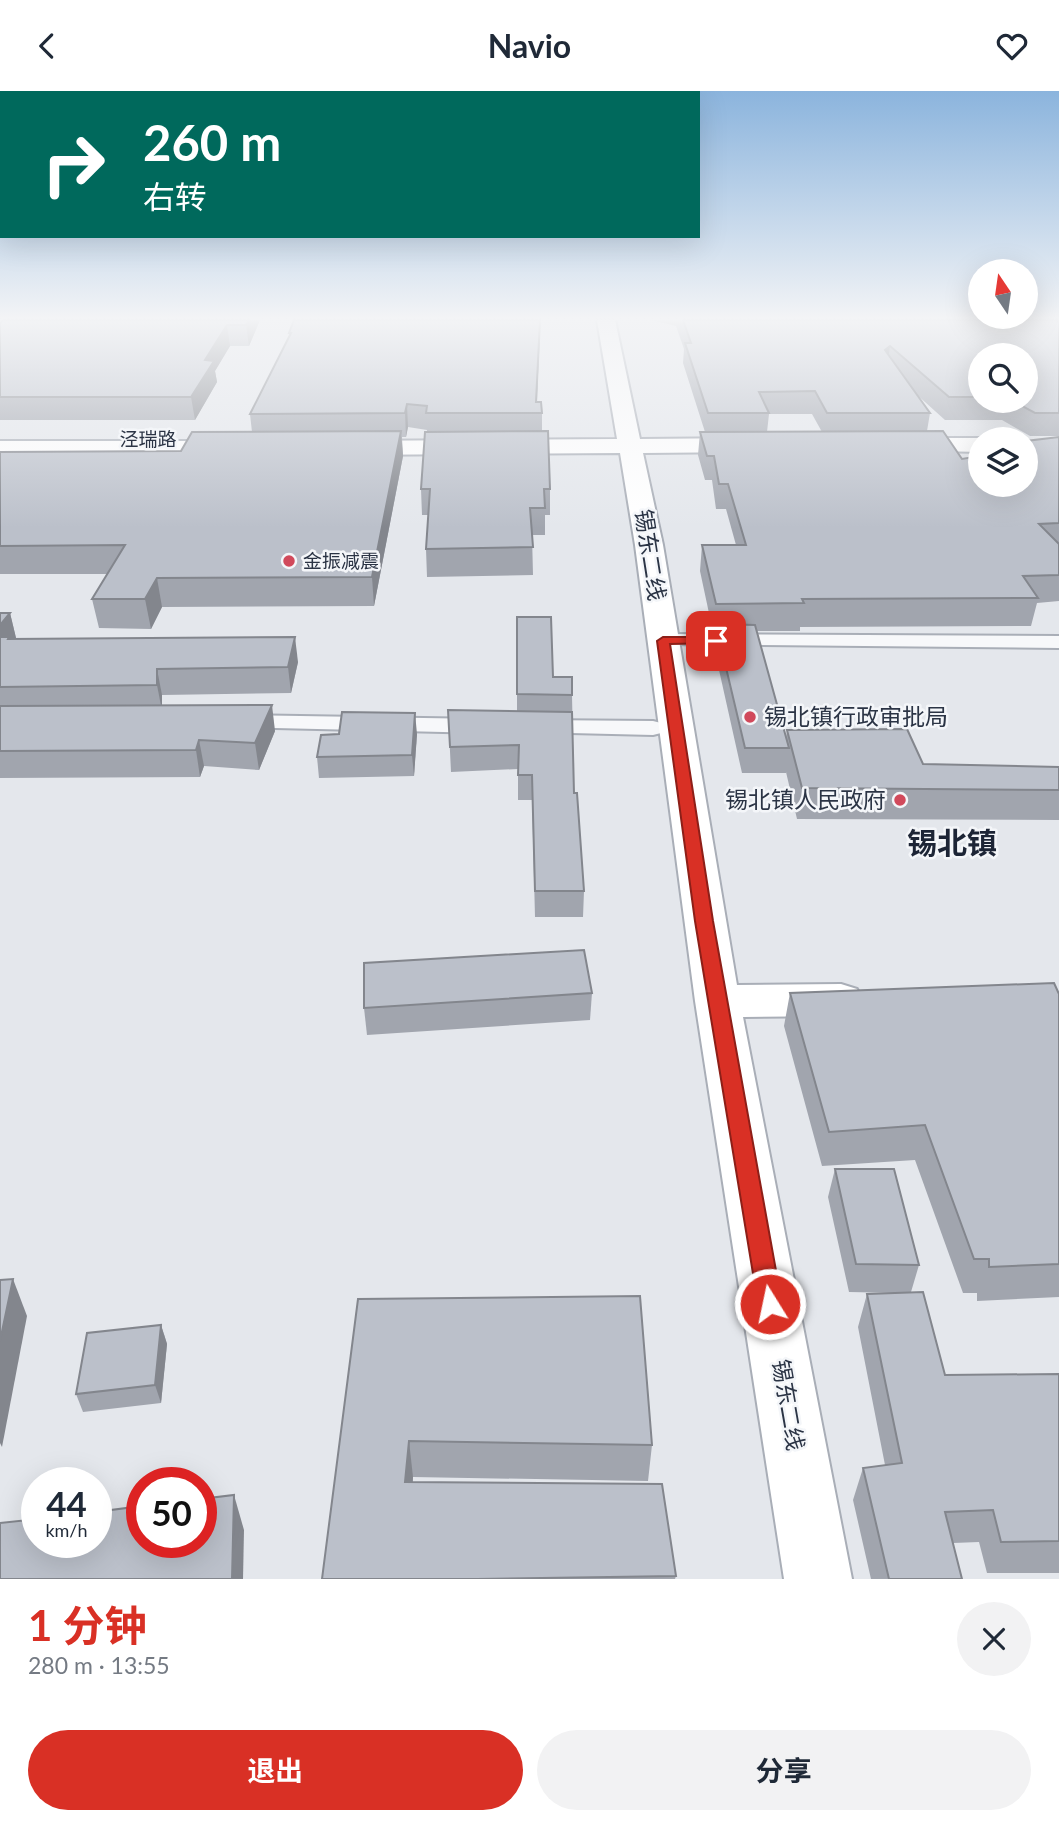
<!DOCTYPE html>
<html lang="zh">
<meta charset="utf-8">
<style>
body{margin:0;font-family:Lato,"Noto Sans SC",sans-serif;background:#f2f2f3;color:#1f2937;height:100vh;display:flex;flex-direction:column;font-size:26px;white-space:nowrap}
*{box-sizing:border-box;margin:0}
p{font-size:23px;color:#747a83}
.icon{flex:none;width:38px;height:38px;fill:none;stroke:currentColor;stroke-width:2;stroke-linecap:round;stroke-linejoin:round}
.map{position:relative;height:1488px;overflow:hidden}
.drawer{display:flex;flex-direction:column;background:#fff;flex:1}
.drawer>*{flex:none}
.banner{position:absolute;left:0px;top:0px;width:700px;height:147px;box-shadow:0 7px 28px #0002;background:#00695c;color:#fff;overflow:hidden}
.needle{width:46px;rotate:347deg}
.buttons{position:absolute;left:968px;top:168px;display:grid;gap:14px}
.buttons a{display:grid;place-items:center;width:70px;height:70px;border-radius:50%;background:#fff;box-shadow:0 7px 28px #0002;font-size:35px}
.speed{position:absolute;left:21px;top:1376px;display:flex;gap:14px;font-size:35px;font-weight:700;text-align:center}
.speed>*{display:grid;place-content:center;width:91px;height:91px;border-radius:50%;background:#fff;box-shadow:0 7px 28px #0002;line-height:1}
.speed small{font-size:18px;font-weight:400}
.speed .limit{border:10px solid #d22;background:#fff;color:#111}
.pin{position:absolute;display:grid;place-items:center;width:60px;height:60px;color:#fff;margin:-30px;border-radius:14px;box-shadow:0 4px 10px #0006}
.me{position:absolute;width:77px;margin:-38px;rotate:350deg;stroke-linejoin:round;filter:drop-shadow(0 0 5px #0008)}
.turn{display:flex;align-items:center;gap:24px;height:147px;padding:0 28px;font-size:32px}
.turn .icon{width:91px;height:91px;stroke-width:2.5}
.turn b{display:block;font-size:49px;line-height:60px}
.round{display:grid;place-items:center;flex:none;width:74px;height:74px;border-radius:37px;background:#f2f2f3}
.summary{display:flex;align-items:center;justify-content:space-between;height:119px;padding:0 28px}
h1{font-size:42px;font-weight:700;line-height:52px;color:#d93025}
.primary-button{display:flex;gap:14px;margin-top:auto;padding:14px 28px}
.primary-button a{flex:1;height:80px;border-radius:42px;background:#d93025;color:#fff;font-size:28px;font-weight:700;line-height:80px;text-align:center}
.primary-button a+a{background:#f2f2f3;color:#1f2937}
header{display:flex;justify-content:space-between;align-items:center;height:91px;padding:0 28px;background:#fff;font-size:32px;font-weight:700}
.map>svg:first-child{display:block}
</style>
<header><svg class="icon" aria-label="back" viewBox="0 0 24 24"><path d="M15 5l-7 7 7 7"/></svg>Navio<svg class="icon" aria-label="heart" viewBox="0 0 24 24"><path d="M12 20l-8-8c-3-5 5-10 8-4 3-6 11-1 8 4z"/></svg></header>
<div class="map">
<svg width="1059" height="1488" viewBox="0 0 1059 1488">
<rect width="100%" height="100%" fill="#e4e7ec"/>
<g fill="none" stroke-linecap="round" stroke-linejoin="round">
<g stroke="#a9aeb7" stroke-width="4">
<g id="street">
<path d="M663 543 1059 545V557L656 553 652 549Z"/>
<path d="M240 624 485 628 493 630 497 635 493 640 485 642 232 636 228 631 232 626Z"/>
<path d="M537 629 653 630 661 632 665 637 661 642 653 644 529 641 525 636 529 631Z"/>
</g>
</g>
<g stroke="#a9aeb7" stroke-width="4">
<g id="secondary">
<path d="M597 229H615L640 348 750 347 758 349 762 354 758 359 750 361 643 362 663 454 737 894 841 893 857 898 863 909 857 920 841 925 743 926 852 1488H784L695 910 635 454 620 362 349 364 341 362 337 357 341 352 349 350 617 348Z"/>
<path d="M902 347H980L985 348H980V361L894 359 890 354 894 349Z"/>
<path d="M0 350H236L244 352 248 357 244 362 236 364H0Z"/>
</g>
</g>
<use href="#street" fill="#f7f8fa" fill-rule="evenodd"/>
<use href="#secondary" fill="#fff" fill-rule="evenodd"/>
</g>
<g fill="#a1a5ae" fill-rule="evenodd">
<path d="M260 229 249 255H230L215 280 217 291 195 329H0V232Z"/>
<path d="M540 229 537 311 542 322V340L550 398V424H545V444H532L533 484 427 486 426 458 428 424H422L421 398 427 339 408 336 406 346H402L403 365 374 515 162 516 151 538 99 537 92 508 108 483H0V361L181 360 252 341 250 323 289 247V242Z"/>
<path d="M651 229H1059V345H1030L1002 329H945L915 302 930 322 927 340 980 394 1059 346V510L1037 512 1031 535 800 536V540H757L786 647 787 639 923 673 1059 676V729L797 728 786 681V682H742L717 570 718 541H713L700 480 702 454H736L726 418H716L712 389H705L698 364 700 341H705L683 272 684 258 676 235ZM980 264 1026 310H980ZM769 323H812L822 341H767Z"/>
<path d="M0 522H10L16 547 15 548 298 571 291 602 162 604V615L275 640 259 679 204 675 200 686 0 687Z"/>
<path d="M517 526 553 586 572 604 574 702 584 800 583 826H535L532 709H518V678L451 681 448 619 517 620Z"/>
<path d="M417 643 414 685 319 687 317 666Z"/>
<path d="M592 902 590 929 367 944 364 917Z"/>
<path d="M790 902 1059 903V1206L977 1210V1202H963L915 1069 822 1075 784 935Z"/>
<path d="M835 1078 919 1174 911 1201 945 1284 1059 1283V1482H987L979 1451 953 1452 962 1488H871L853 1409 863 1377 885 1374 858 1236 867 1203 899 1202 849 1201 828 1106Z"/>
<path d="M358 1208 652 1354 648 1390 413 1386V1391L676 1485 675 1488H322Z"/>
<path d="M161 1234 167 1253 161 1312 83 1321 76 1303Z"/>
</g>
<g fill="#83868d">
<path d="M249 229H260L249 255 246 234Z"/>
<path d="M540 229V244L536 322Z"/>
<path d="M227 234 230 255 215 280 217 291 195 329 191 306 205 269Z"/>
<path d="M890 255 887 276 885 259Z"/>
<path d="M407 313 408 336 406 346 405 322Z"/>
<path d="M401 340 403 365 374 515 372 486Z"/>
<path d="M157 487 162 516 151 538 145 508Z"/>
<path d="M10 522 16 547 0 567V534Z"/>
<path d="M295 546 298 571 291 602 288 576Z"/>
<path d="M157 578 162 604V620L157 594Z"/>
<path d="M272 614 275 640 259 679 255 652Z"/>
<path d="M415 622 417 643 414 685 412 664Z"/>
<path d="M199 649 204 675 200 686 196 659Z"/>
<path d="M13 1188 27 1225 2 1356 0 1352V1250Z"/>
<path d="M161 1234 167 1253 161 1312 155 1294Z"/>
<path d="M409 1350 413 1386 409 1426 405 1391Z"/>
<path d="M234 1404 244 1439 243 1488H232Z"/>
</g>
<g fill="#bbc0ca" stroke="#83868d" stroke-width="2">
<path d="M3 229H249L246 234H227L205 269 214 270 191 306H0V232Z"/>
<path d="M294 229H540L536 311H541L542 322H426L427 315 407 313 405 322 250 323 291 242H289Z"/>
<path d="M683 229H1057L1059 231V322H1035L1013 310H1026V264H980V306H949L890 255 885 259 930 322H827L815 300 759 301 769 322H708L685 252H691Z"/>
<path d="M401 340 372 486 157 487 145 508H92L125 454 0 455V361L181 360 192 341Z"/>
<path d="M548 340 550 398H544L545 417H530L533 456 426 458 430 398H421L425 341Z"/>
<path d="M943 340 962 368 980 365V394H1026V350L1059 346V432L1039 433 1059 453V484L1023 485 1038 507 802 508 804 512 716 513 702 454H746L728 393H719L714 365H707L700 341Z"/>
<path d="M0 522H10L0 534Z"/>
<path d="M517 526H551L553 586H572V604L517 603Z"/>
<path d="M719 533 755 534 789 657H745L719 547H722Z"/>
<path d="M0 546H9L8 548 295 546 288 576 157 578V594L0 596Z"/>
<path d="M272 614 255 652 199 649 196 659 0 660V615Z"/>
<path d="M448 619 572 621 574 702H577L584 800H535L532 684H518L519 654 450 656Z"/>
<path d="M342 621 415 622 412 664 317 666 321 644 339 643Z"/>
<path d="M907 638 923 673 1059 676V699L802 697 787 639Z"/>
<path d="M584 859 592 902 364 917V872Z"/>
<path d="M1054 892 1059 903V1173L989 1176V1168H974L925 1034 829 1041 790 902Z"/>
<path d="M835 1078H894L919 1174 856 1173Z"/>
<path d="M13 1188 0 1250V1189Z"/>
<path d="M923 1201 945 1284 1059 1283V1450L1001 1451 993 1419 945 1421 962 1488H889L863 1377 902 1372 867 1203Z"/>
<path d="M640 1205 652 1354 409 1350 405 1391 662 1393 676 1485 477 1488H322L358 1208Z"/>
<path d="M161 1234 155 1294 76 1303 87 1242Z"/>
<path d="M234 1404 232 1488H0V1432L37 1428V1451H96V1421L142 1415V1451H201V1408Z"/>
</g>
<linearGradient id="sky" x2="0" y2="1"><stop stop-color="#8bb4dd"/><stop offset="0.52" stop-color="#f3f4f6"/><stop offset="1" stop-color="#f3f4f6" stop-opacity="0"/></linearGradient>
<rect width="1059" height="437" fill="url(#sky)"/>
<path fill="#d93025" stroke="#8d1f18" stroke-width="2" d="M716 546 721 547V552L670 553 713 830 782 1213 778 1220 770 1223 762 1220 758 1213 695 830 657 550 663 546Z"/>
<g fill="#d1495b" stroke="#f4f6f9" stroke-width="2.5">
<circle cx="289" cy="470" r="7"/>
<circle cx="750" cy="626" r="7"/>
<circle cx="900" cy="709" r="7"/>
</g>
<g text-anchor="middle" stroke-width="5" stroke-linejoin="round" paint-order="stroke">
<g font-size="19" fill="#2b3445" stroke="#f4f6f9">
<text x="148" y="355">泾瑞路</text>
</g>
<g font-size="19" fill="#2b3445" stroke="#f4f6f9" text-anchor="start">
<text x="303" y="477">金振减震</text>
</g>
<g font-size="23" fill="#2b3445" stroke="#f4f6f9">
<text transform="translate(650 464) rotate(81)" y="8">锡东二线</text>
<text transform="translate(788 1314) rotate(80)" y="8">锡东二线</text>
</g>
<g font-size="23" fill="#2b3445" stroke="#f4f6f9" text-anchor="start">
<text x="764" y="634">锡北镇行政审批局</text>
<text x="886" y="717" text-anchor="end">锡北镇人民政府</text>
</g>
<g font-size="30" font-weight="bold" fill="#1d2536" stroke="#f4f6f9">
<text x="952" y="763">锡北镇</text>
</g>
</g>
</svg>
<div class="buttons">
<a><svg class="needle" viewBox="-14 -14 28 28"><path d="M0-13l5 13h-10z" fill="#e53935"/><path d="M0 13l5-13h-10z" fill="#747a83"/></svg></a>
<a><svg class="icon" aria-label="search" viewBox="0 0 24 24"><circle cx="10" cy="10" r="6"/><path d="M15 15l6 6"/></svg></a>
<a><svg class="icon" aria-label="layers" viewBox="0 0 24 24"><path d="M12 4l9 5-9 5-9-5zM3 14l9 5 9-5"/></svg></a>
</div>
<div class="speed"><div>44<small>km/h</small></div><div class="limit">50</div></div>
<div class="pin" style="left:716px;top:550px;background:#d93025"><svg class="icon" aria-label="arrive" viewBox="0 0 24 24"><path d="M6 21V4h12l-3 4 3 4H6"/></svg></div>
<svg class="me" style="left:770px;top:1213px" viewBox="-20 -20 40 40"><circle r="17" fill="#d93025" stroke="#fff" stroke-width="3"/><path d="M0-11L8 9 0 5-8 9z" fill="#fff"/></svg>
<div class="banner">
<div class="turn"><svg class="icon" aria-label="right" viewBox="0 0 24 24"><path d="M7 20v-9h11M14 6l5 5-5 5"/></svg><div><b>260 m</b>右转</div></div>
</div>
</div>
<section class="drawer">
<div class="summary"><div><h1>1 分钟</h1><p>280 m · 13:55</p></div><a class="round"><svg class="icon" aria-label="close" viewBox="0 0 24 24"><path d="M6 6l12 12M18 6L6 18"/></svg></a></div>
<div class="primary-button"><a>退出</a><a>分享</a></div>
</section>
